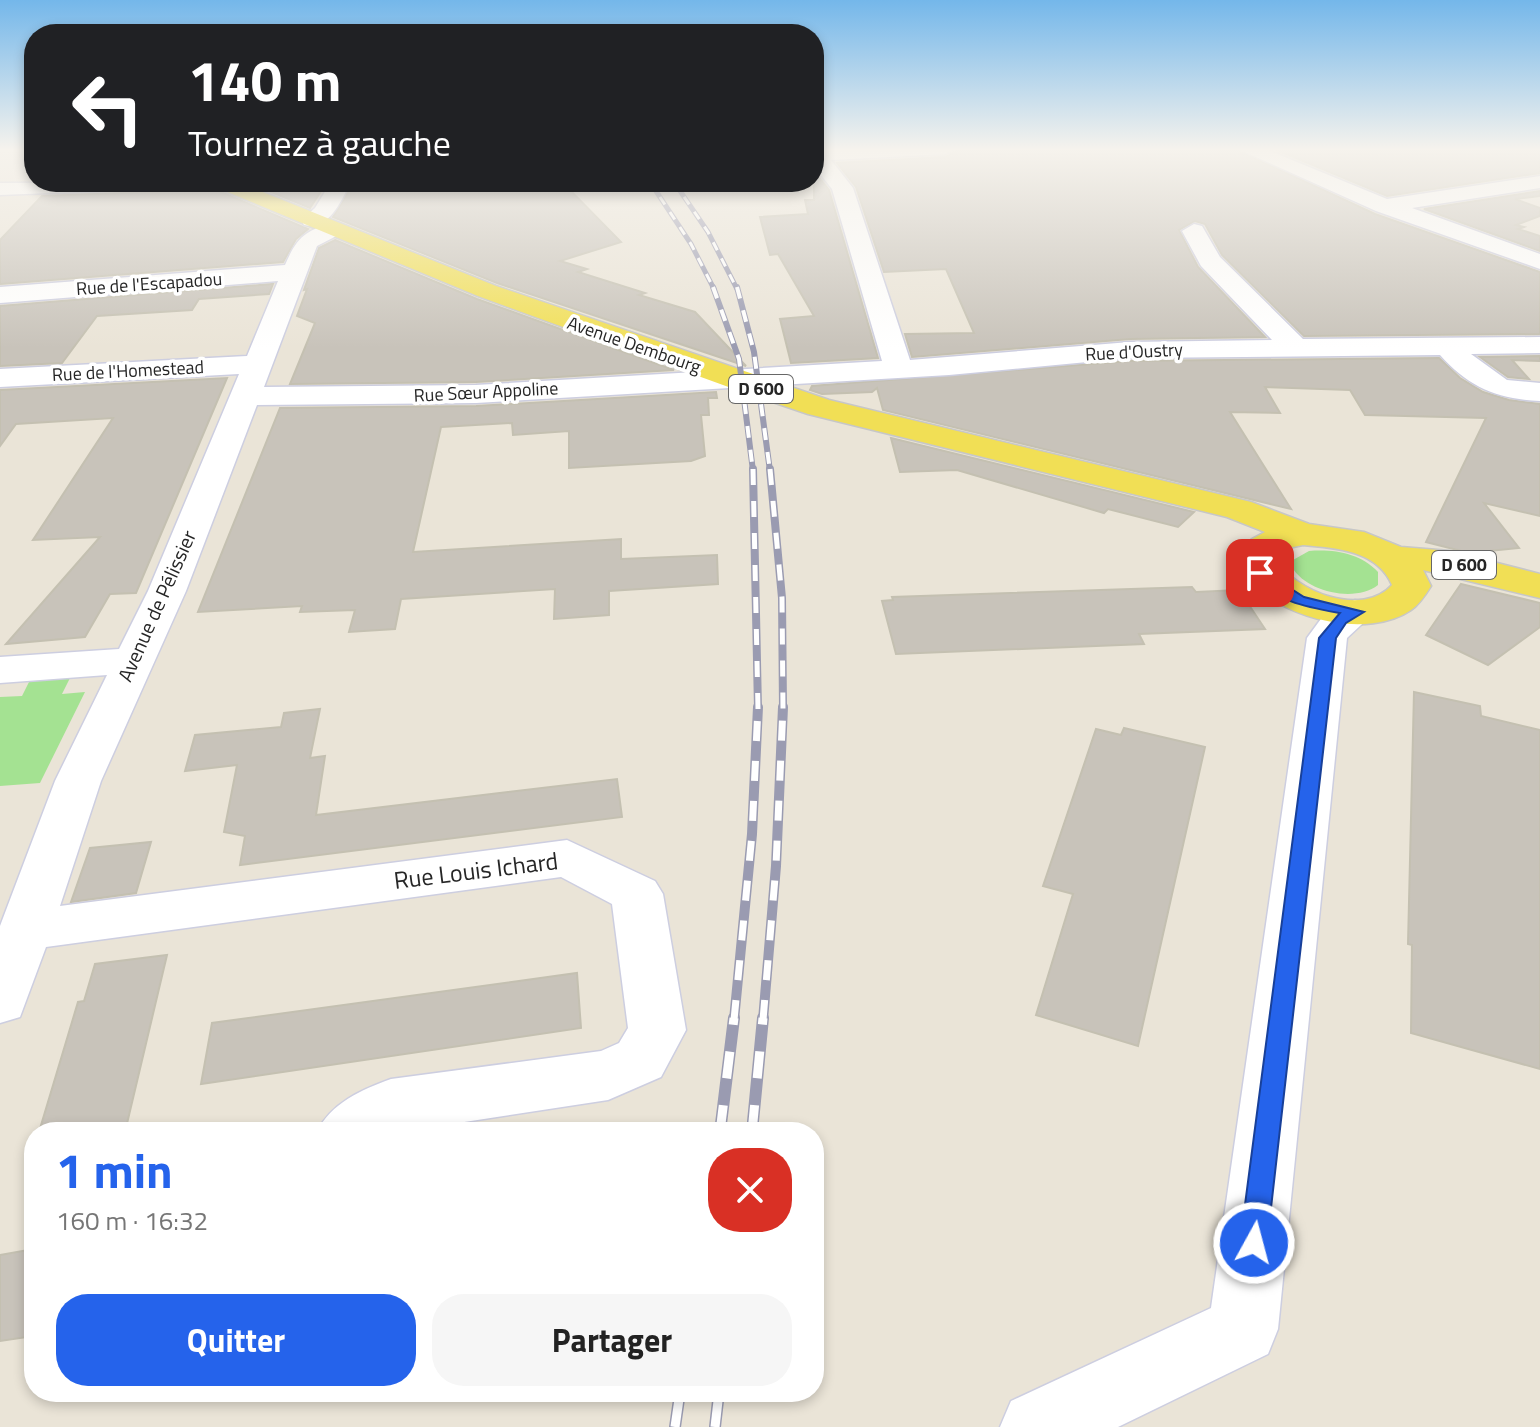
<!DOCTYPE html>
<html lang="fr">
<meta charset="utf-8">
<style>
body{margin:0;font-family:"Titillium Web",sans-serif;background:#f6f6f6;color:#222;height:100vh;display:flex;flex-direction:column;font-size:30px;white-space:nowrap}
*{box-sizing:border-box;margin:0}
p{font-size:26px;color:#767676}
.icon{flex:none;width:44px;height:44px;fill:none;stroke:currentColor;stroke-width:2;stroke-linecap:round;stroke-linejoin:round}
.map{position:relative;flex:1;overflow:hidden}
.details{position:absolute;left:24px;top:1122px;width:800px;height:280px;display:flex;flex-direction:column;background:#fff;border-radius:32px;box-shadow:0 4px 12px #0003}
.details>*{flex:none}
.banner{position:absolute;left:24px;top:24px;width:800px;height:168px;border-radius:32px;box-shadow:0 4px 12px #0003;background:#202124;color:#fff;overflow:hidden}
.pin{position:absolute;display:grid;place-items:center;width:68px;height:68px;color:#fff;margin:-34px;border-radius:16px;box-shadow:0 4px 12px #0006}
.me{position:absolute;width:88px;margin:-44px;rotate:7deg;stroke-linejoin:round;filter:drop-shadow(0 0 6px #0008)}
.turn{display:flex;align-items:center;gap:28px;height:168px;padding:0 32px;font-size:36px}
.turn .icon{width:104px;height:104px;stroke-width:2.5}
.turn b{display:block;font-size:56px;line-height:68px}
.round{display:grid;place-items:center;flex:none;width:84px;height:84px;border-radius:32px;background:#f6f6f6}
.overview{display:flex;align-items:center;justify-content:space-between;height:136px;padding:0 32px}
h1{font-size:48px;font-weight:700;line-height:60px;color:#2563eb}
.action{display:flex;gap:16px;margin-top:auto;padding:16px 32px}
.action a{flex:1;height:92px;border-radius:32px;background:#2563eb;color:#fff;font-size:32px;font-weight:700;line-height:92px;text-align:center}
.action a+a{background:#f6f6f6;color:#222}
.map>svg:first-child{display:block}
</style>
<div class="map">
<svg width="1540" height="1427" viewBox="0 0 1540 1427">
<rect width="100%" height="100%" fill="#eae4d7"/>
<g fill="#a4e292">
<path d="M1309 551C1334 549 1360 553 1378 572V585C1355 603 1306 592 1292 567L1293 560Z"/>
<path d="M71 676 62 694 85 692 40 783 0 786V697L22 696 31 678Z"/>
</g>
<g fill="#c8c3ba" stroke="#c4c0b1" stroke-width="2">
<path d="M1016 148H1233L1375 214 1540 272V334L1304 336 1222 255 1205 224 1195 221 1179 230 1198 267 1265 337 1130 339 912 357 905 334 974 333 946 269 884 272 856 187 837 163 946 157 956 151Z"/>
<path d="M1272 148H1540V173L1387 196Z"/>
<path d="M814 171 829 190 878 358 791 363 780 319 814 316 778 254 770 255 760 217 808 214 805 200H814Z"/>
<path d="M262 182H327L310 208 252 184Z"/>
<path d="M500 182V188H568L621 242 560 261 587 269 578 272 645 293 639 295 695 312 746 366 497 283 333 217 353 184Z"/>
<path d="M188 185 221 192 308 229 296 239 283 262 0 284V240L42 196 177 191Z"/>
<path d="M1540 191V196L1515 199 1540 208V216L1516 225 1524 227 1518 229 1540 236V251L1424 209Z"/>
<path d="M335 240 477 299 674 370 476 382 290 384 315 323 297 316 307 289 304 290 319 248Z"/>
<path d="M273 284 269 294 199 299 192 310 97 316 62 363 0 366V306Z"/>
<path d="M1540 356V361L1512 360 1529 379 1508 377 1480 357Z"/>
<path d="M1439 358 1460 378 1483 392 1509 400 1540 404V516L1484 503 1519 548 1469 553 1426 542 1486 418 1365 415 1350 390 1265 387 1280 413 1230 412 1291 509 883 410 877 388 872 392 822 394 810 390 812 386 1130 361Z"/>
<path d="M227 378 136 593 110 594 85 637 6 644 100 537 33 540 113 418 16 424 0 446V390Z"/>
<path d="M716 392 717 398H708L709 415H701L705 456 691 461 569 468V431L513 435 512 423 441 427 413 552 621 539V559L717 555 718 584 609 591V615L554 619 555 589 401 599 395 629 349 632 355 610 300 612 302 606 198 612 280 408 476 406Z"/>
<path d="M891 438 1194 512 1178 527 1108 509 1104 513 957 470 900 472Z"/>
<path d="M1461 584 1540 603V627L1488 665 1426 635Z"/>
<path d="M1192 587 1196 592 1239 590 1265 629 1139 634 1144 644 896 654 882 601 893 600 892 597Z"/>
<path d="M1414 692 1480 706 1481 716 1540 730V1069L1411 1033 1412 945 1408 944Z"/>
<path d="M320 709 310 758 325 756 316 815 617 779 622 817 240 865 245 836 224 832 237 765 185 771 195 735 281 727 284 713Z"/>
<path d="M1124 728 1205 747 1138 1046 1036 1015 1073 894 1043 886 1096 729 1121 735Z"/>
<path d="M151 842 136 893 71 902 90 848Z"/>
<path d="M167 955 125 1132H39L78 1002 84 1001 95 964Z"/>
<path d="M577 973 581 1028 201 1084 212 1023Z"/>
<path d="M34 1249V1336L0 1341V1255Z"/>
</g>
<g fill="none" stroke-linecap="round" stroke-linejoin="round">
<g stroke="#cdcee0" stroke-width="3">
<g id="minor">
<path d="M955 148 946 154 831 160 853 188 910 360 1130 342 1272 340 1201 266 1182 231 1194 224 1202 226 1220 257 1303 339 1540 337V353L1471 354 1507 380 1540 383V401C1496 399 1469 387 1440 355L1130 358 949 375 476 403 257 405 186 591 101 781 60 906 567 840 655 881 663 894 686 1030 661 1077 608 1100 399 1132H317C331 1103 361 1090 391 1079L601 1051 619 1043 628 1028 612 904 561 877 46 947 20 1017 0 1023V926L55 781 107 675 0 683V657L119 649 148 591 239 374 0 387V369L247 356 278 281 0 303V287L285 265C297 237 306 229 336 223L348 230 317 246 264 387 476 385 882 361 832 189 814 166V149Z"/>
<path d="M1236 148H1263L1387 199 1540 176V188L1412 208 1540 254V269L1376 211Z"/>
<path d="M187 182 177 188 0 195V183Z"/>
<path d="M331 182H351C341 200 330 231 304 225L301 220 315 208Z"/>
<path d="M572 182H613L610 186 574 188Z"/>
<path d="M1355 600 1369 604 1375 612 1347 638 1278 1329 1268 1354 1118 1427H1000L1011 1401 1211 1308 1307 638 1326 612Z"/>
</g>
</g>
<g stroke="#c7c7c7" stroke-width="3">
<path id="major" d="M210 182H238L496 286 829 400 1251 502 1309 524 1364 532 1401 547 1450 551 1540 574V598L1423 570 1431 586C1426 594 1419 605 1411 610 1368 639 1289 620 1254 585 1247 578 1243 568 1237 559L1252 539 1265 532 1227 517 808 414 734 389 478 296 213 186ZM1303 545C1336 548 1377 550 1392 585 1362 618 1296 592 1275 559L1288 548Z"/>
</g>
<use href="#minor" fill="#fff" fill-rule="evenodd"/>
<use href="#major" fill="#f1df55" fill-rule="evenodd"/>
<g stroke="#9a9bb1" stroke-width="5">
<g id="rail-far4">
<path d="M650 182 691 244 714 289"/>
<path d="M674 182 708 232 737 289"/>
</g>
</g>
<g stroke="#9a9bb1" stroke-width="6">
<g id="rail-far3">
<path d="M713 287 739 359 753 471"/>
<path d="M737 287 754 352 770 471"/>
</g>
</g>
<g stroke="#9a9bb1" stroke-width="8">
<g id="rail-far2">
<path d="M753 469 758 709"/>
<path d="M770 469 782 598 783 709"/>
</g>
</g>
<g stroke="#9a9bb1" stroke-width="10">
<g id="rail-far1">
<path d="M734 1020 752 834 758 707"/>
<path d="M763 1020 776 866 783 707"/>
</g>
</g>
<g stroke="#9a9bb1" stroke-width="12">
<g id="rail">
<path d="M720 1132 734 1018"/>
<path d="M752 1132 763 1018"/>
<path d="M675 1427 680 1392"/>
<path d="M715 1427 719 1392"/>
</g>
</g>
<use href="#rail-far4" stroke="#fff" stroke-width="3" stroke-dasharray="9" stroke-linecap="butt"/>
<use href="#rail-far3" stroke="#fff" stroke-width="4" stroke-dasharray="12" stroke-linecap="butt"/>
<use href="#rail-far2" stroke="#fff" stroke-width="5" stroke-dasharray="16" stroke-linecap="butt"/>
<use href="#rail-far1" stroke="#fff" stroke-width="7" stroke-dasharray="20" stroke-linecap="butt"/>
<use href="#rail" stroke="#fff" stroke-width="9" stroke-dasharray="27" stroke-linecap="butt"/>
</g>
<linearGradient id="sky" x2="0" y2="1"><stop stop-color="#74b7ea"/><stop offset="0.43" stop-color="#f6f3ed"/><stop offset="1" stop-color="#f6f3ed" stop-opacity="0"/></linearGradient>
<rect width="1540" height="348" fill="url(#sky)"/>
<path fill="#2563eb" stroke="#184099" stroke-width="2" d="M1260 569 1304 597 1364 612 1346 623 1336 638 1267 1243 1263 1252 1254 1256 1244 1252 1240 1243 1319 638 1340 613C1306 607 1275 602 1253 573Z"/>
<g text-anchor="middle" stroke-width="7" stroke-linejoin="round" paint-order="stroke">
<g font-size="18" fill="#262626" stroke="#fff">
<text transform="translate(149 284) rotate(-4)" y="6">Rue de l'Escapadou</text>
<text transform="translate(634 345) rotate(19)" y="6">Avenue Dembourg</text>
<text transform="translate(1134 352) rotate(-3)" y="6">Rue d'Oustry</text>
<text transform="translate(128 371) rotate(-3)" y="6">Rue de l'Homestead</text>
<text transform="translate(486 392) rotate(-3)" y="6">Rue Sœur Appoline</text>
</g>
<g fill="#fff" stroke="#676767" stroke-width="2">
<rect x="729" y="375" width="64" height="28" rx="6"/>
<rect x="1432" y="551" width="64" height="28" rx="6"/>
</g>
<g font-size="18" font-weight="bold" fill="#262626">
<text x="761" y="395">D 600</text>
<text x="1464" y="571">D 600</text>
</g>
<g font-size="20" fill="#262626" stroke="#fff">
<text transform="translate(157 606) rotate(-66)" y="7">Avenue de Pélissier</text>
</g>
<g font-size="24" fill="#262626" stroke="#fff">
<text transform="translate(476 871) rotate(-7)" y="8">Rue Louis Ichard</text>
</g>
</g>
</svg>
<div class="pin" style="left:1260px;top:573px;background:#d93025"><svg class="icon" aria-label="arrive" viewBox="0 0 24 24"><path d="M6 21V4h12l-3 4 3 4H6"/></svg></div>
<svg class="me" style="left:1254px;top:1243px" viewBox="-20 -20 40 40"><circle r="17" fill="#2563eb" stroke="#fff" stroke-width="3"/><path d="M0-11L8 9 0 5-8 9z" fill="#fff"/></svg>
<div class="banner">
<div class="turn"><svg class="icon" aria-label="left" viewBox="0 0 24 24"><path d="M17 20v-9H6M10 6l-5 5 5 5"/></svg><div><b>140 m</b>Tournez à gauche</div></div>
</div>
<section class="details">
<div class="overview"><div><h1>1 min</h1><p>160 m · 16:32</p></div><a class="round" style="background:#d93025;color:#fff"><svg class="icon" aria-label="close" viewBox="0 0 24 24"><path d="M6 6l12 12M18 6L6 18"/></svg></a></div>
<div class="action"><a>Quitter</a><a>Partager</a></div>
</section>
</div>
